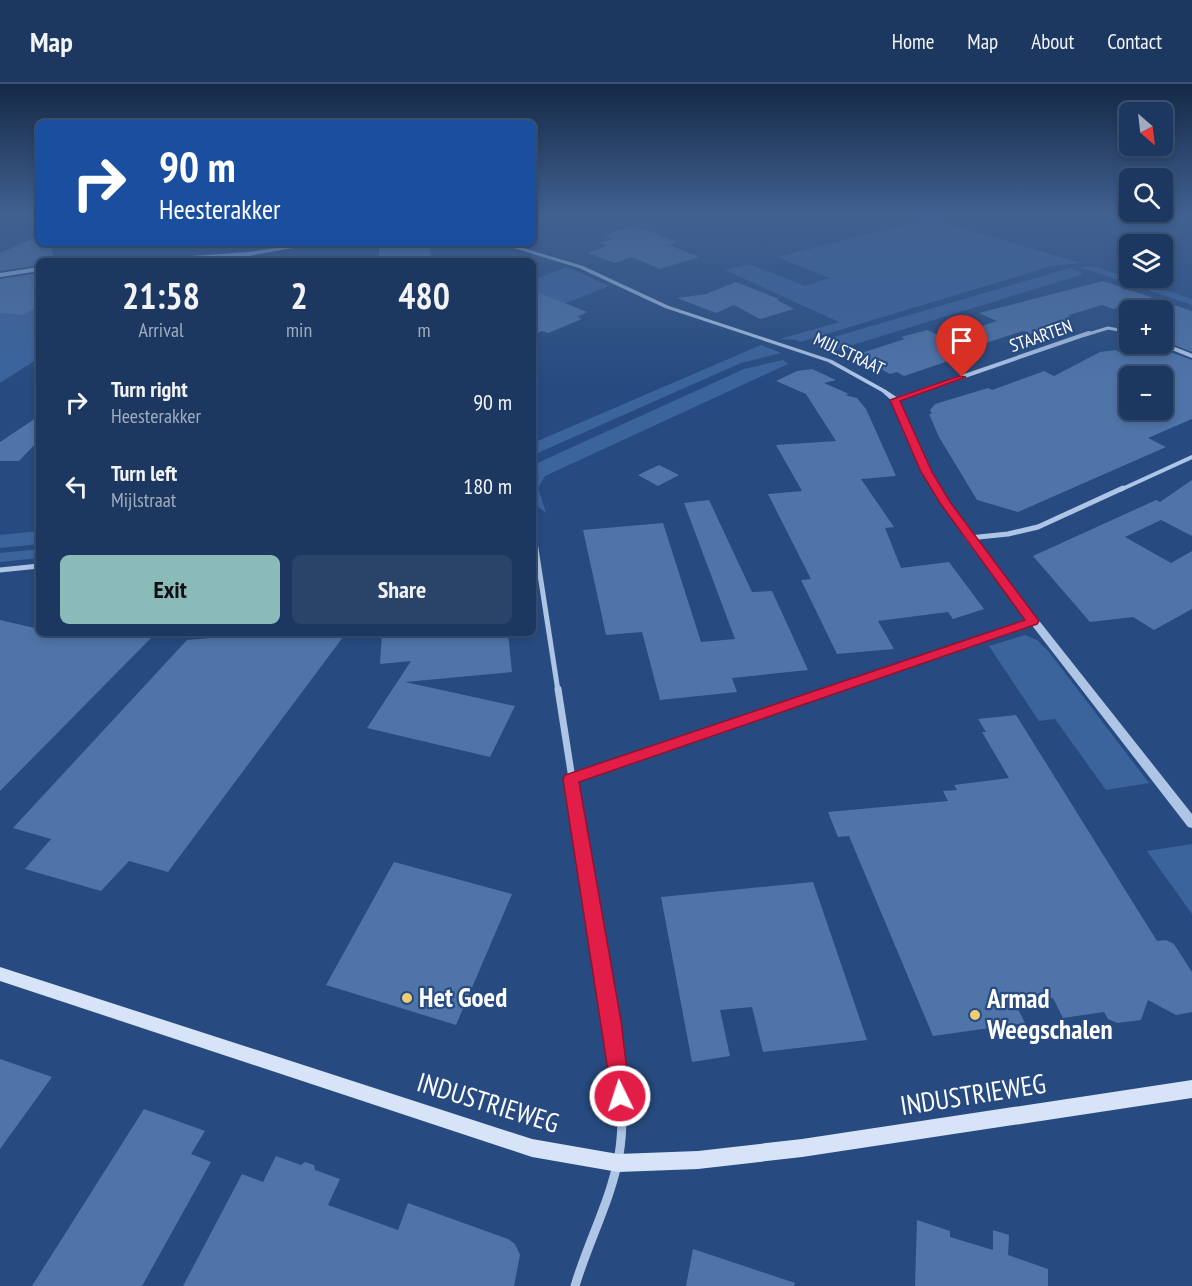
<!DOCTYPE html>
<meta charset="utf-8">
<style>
body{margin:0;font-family:"PT Sans Narrow",sans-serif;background:#2a4369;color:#f1f3f6;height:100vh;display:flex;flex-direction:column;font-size:22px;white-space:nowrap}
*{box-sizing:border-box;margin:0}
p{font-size:20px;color:#a0acbd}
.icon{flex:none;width:33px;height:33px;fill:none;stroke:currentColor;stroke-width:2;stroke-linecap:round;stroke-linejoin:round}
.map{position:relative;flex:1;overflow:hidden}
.details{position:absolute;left:36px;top:174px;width:500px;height:378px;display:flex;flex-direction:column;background:#1d3860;border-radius:9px;box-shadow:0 3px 9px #0003,0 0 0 2px #3b5275}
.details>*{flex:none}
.guide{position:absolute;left:36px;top:36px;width:500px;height:126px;border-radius:9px;box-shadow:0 3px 9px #0003,0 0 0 2px #3b5275;background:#1a4fa0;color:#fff;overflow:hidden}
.needle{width:39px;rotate:152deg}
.controls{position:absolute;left:1119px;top:18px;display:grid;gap:12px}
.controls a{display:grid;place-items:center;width:54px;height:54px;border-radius:9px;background:#1d3860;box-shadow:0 3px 9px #0003,0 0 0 2px #3b5275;font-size:30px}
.pin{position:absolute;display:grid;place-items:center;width:51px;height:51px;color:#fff;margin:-62px -26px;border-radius:50% 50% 50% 0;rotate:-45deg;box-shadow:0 0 6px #0007}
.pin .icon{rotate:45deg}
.me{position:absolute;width:66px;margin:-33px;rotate:356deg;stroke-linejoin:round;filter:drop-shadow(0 0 4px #0008)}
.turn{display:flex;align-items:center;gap:21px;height:126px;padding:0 24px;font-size:27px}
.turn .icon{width:78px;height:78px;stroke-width:2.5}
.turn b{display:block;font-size:42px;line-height:51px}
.eta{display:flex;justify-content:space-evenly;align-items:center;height:102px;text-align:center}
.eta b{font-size:36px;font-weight:700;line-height:42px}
.cta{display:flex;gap:12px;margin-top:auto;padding:12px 24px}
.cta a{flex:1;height:69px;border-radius:9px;background:#8bbbb9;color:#111;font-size:24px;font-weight:700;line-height:69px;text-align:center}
.cta a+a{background:#2a4369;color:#f1f3f6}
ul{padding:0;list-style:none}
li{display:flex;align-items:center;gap:18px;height:84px;padding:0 24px}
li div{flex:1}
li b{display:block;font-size:22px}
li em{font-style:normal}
header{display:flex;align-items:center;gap:36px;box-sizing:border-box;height:84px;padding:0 30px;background:#1d3860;border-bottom:2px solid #3b5275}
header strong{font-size:28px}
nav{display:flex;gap:33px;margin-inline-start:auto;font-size:21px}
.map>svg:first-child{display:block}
</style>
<header>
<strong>Map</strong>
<nav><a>Home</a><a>Map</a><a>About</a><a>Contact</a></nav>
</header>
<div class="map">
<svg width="1192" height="1202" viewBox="0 0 1192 1202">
<rect width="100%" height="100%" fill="#274b80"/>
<g fill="#3b649d">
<path d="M931 135 1081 179 1052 182 800 258 796 256 780 255 839 238 725 186 749 180 805 202 830 194 777 173Z"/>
<path d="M567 183 609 202 556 223 533 213V196Z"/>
<path d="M1080 183H1096L1192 215V221Z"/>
<path d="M1070 184 1084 190 836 266 820 257Z"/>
<path d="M39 217V274L0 299V226Z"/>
<path d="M761 261 781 269 741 279 533 371V359Z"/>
<path d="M783 276 788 280 545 392 538 404 546 429 533 418V381L744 285Z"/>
<path d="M39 447V460L0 464V451Z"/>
<path d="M39 465V474L0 478V469Z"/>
<path d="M1025 551 1037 556 1049 568 1149 699 1106 706 1055 635 1039 637 989 562Z"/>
<path d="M1192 760V830L1147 767Z"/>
</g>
<g fill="#4f74a8" fill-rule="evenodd">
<path d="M636 142 677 158 669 161 699 173 660 185 632 173 615 179 587 169 607 162 600 159 612 155 605 151Z"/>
<path d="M39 152V159H50L54 175 39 176V181L0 187V169Z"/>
<path d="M379 159H430L431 175 379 177Z"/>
<path d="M39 189V222L23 231 0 229V195Z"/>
<path d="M1103 197 1192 227V268L1162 256V217L1134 226 1121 223 1113 225 1102 221 1069 231 1072 242 1039 253 1023 247 955 269 963 272 904 292 897 288 890 290 855 271 905 255 901 253 927 246 944 254 997 237 979 229Z"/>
<path d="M736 198 779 215 777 216 794 225 760 235 734 221 716 229 677 214 706 210Z"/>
<path d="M532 206 587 228 577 233 582 235 548 249 542 247 532 251Z"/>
<path d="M1140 260 1162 270V265L1192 276V335L1148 354 1166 363 1018 428 977 416 939 353 929 330H932L930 326 935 320 988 304 992 306 1044 287 1054 292 1100 268 1116 266 1119 268ZM1130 292H1162V326H1130Z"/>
<path d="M812 285 836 296 824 299 849 310 845 311 857 314 866 325 896 392 861 395 894 443 885 444 901 484 949 478 984 525 953 535 948 528 878 537 894 565 837 570 801 496 811 495 768 410 802 407 776 361 836 357 806 310 776 297 797 287Z"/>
<path d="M39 332V356L19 377H0V358Z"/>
<path d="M659 381 679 391 658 402 638 391Z"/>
<path d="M1192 396V452L1161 436 1125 453 1171 479 1192 467V525L1154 546 1133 533 1090 538 1033 472 1156 416 1160 418Z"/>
<path d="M709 416 752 508 772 507 808 586 732 594 737 608 660 616 642 548 606 551 583 446 663 439 701 558 735 555 684 419Z"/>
<path d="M0 536 39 545V549H156L0 707Z"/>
<path d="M268 549H346L168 788 129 777 101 807 25 785 51 755 13 744 187 556Z"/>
<path d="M382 549H508L512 588 405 598 515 622 490 673 367 644 411 577 380 580Z"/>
<path d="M1016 631 1157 857 1166 856 1174 860 1192 888V928L1176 931 1148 916 1141 936 1117 939 1108 935 1104 928 1063 934 1053 914 1015 919 1025 939 933 952 849 752 838 753 828 728 948 717 943 707 957 706 954 701 1009 694 982 648H986L978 635Z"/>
<path d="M394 778 512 810 456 941 326 901Z"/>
<path d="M813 798 867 956 763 968 752 923 720 926 730 972 692 978 661 813Z"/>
<path d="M0 975 52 993 0 1065Z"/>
<path d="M144 1025 205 1047 191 1070 211 1078 142 1202H32Z"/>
<path d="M276 1072 301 1081 305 1078 314 1081 315 1086 340 1095 328 1121 398 1146 408 1119 508 1155 515 1160 520 1171 514 1202H183L242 1090 263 1098Z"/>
<path d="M917 1136 950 1147V1153L993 1166V1146L1009 1151 1008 1171 1048 1185V1202H915Z"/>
<path d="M693 1165 795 1199 794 1202H686Z"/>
</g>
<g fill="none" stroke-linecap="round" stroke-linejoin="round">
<path stroke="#aec5e6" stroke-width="3" d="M1085 251 1108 244 1130 248"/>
<g stroke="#aec5e6" stroke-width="4">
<path d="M1162 260 1192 272"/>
<path d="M895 316 1089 249"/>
<path d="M1120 406 1192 373"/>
</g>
<g stroke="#aec5e6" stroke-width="5">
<path d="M532 439 558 607"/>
<path d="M969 454 1008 450 1038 443 1123 404"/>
<path d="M0 486 39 482"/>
<path d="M829 607 1033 537"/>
</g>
<g stroke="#aec5e6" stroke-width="7">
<path d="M558 605 599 867"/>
<path d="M571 695 834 605"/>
</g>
<path stroke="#aec5e6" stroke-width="9" d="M575 1202C588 1158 611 1116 619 1071 630 1004 609 931 599 865"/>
<g fill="#aec5e6" fill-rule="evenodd">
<path d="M308 159H321L249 172 171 177H145L148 175 249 168Z"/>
<path d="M497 159H506L583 182 669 222 832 276 886 306 898 314 931 388 973 453 1192 730V744L1188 743 966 456 923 388 892 317 882 308 828 278 665 224 579 184Z"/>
<path d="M39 183V187L0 193V189Z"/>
</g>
<path fill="#d7e3f6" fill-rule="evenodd" d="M0 883 532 1055 618 1070 698 1067 802 1055 1192 996V1014L802 1073 698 1085 618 1088 532 1073 0 897Z"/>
</g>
<linearGradient id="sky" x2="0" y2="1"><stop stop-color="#152946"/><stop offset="0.44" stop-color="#416191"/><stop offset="1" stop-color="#416191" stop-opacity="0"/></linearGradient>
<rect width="1192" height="298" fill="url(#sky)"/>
<path fill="#e11d48" stroke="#92132f" stroke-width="1.5" d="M959 292 966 293 900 317 932 388 950 418 1039 537 1037 540 579 698 621 937 630 1012 627 1019 620 1022 613 1019 563 695 565 691 1025 536 940 419 921 388 890 316Z"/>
<g fill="#eece73" stroke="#274b80" stroke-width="2">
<circle cx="407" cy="914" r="6"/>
<circle cx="975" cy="931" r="6"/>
</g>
<g text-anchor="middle" stroke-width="4.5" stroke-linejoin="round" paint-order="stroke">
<g font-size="18" fill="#fff" stroke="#274b80">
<text transform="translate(1041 252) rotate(-19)" y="6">STAARTEN</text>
<text transform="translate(849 270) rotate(25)" y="6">MIJLSTRAAT</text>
</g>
<g font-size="27" font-weight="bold" fill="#fff" stroke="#274b80" text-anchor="start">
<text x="419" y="923">Het Goed</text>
<text x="987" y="924">Armad<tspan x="987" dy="31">Weegschalen</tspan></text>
</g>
<g font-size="27" fill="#fff" stroke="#274b80">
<text transform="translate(973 1011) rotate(-9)" y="9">INDUSTRIEWEG</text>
<text transform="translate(488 1019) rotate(17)" y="9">INDUSTRIEWEG</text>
</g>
</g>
</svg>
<div class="controls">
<a><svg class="needle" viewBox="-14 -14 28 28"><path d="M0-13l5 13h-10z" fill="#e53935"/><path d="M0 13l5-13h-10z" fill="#a0acbd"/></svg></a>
<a><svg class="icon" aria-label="search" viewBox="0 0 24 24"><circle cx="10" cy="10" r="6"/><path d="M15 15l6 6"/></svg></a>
<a><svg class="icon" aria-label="layers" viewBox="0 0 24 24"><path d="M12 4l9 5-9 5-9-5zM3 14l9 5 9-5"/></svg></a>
<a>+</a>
<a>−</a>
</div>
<div class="pin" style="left:962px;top:293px;background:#d93025"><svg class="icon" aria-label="arrive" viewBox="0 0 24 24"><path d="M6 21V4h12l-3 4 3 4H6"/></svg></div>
<svg class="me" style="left:620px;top:1012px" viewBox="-20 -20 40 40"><circle r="17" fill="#e11d48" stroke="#fff" stroke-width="3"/><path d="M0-11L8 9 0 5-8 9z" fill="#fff"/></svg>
<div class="guide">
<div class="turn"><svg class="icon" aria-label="right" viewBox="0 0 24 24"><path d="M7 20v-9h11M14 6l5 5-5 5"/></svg><div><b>90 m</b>Heesterakker</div></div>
</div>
<section class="details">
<div class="eta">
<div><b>21:58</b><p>Arrival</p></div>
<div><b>2</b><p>min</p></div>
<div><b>480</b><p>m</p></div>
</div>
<ul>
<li><svg class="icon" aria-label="right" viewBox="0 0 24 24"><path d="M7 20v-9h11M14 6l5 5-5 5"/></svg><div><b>Turn right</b><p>Heesterakker</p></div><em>90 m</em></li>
<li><svg class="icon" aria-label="left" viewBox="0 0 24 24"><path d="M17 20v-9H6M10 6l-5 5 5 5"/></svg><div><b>Turn left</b><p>Mijlstraat</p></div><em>180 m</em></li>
</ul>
<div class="cta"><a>Exit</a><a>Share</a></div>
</section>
</div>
